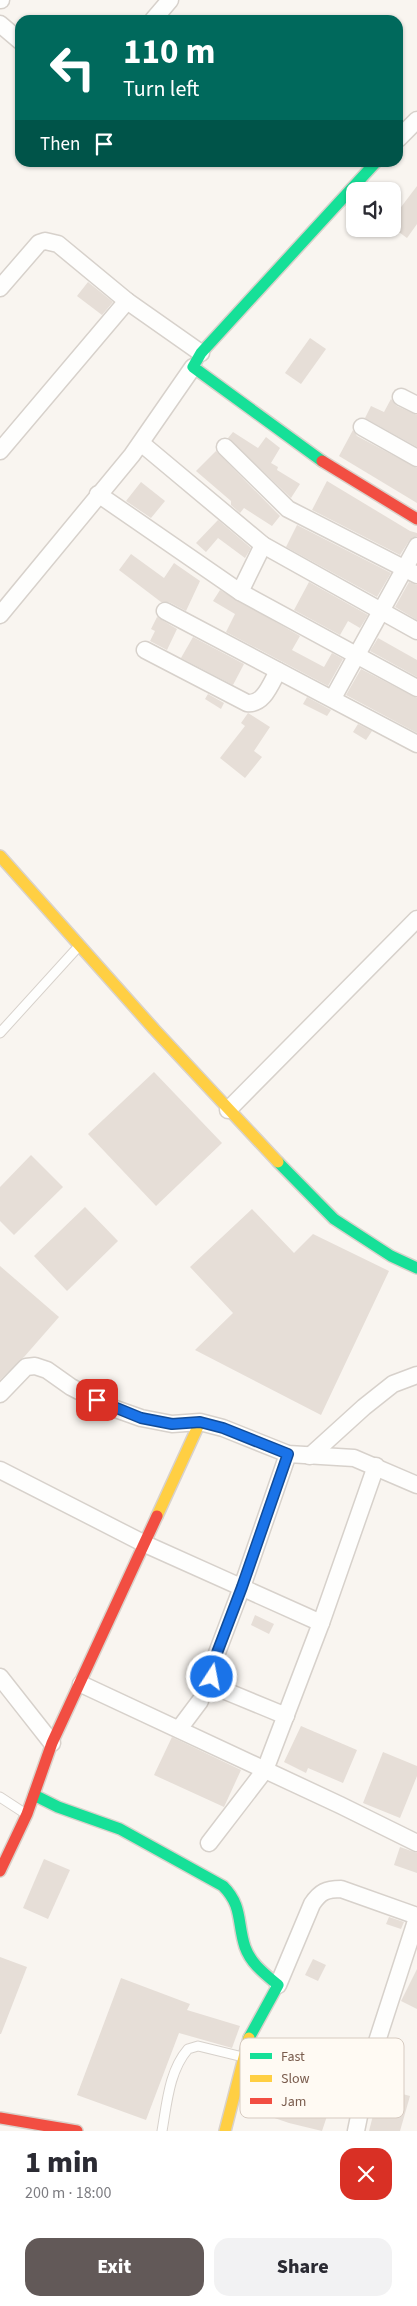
<!DOCTYPE html>
<meta charset="utf-8">
<style>
body{margin:0;font-family:"Source Sans 3",sans-serif;background:#f2f2f3;color:#2b2b33;height:100vh;display:flex;flex-direction:column;font-size:19px;white-space:nowrap}
*{box-sizing:border-box;margin:0}
p{font-size:16px;color:#7c7c81}
.icon{flex:none;width:28px;height:28px;fill:none;stroke:currentColor;stroke-width:2;stroke-linecap:round;stroke-linejoin:round}
.map{position:relative;height:2131px;overflow:hidden}
.drawer{display:flex;flex-direction:column;background:#fff;flex:1}
.drawer>*{flex:none}
.banner{position:absolute;left:15px;top:15px;width:388px;height:152px;border-radius:15px;box-shadow:0 1px 4px #0004;background:#00695c;color:#fff;overflow:hidden}
.controls{position:absolute;left:346px;top:182px;display:grid;gap:10px}
.controls a{display:grid;place-items:center;width:55px;height:55px;border-radius:10px;background:#fff;box-shadow:0 1px 4px #0004;font-size:25px}
.pin{position:absolute;display:grid;place-items:center;width:42px;height:42px;color:#fff;margin:-21px;border-radius:10px;box-shadow:0 2px 8px #0006}
.me{position:absolute;width:55px;margin:-28px;rotate:11deg;stroke-linejoin:round;filter:drop-shadow(0 0 4px #0008)}
.turn{display:flex;align-items:center;gap:18px;height:105px;padding:0 25px;font-size:22px}
.turn .icon{width:65px;height:65px;stroke-width:2.5}
.turn b{display:block;font-size:35px;line-height:42px}
.then{display:flex;align-items:center;height:48px;padding:0 25px;background:#0003;gap:10px;font-size:19px}
.round{display:grid;place-items:center;flex:none;width:52px;height:52px;border-radius:15px;background:#f2f2f3}
.summary{display:flex;align-items:center;justify-content:space-between;height:85px;padding:0 25px}
h1{font-size:30px;font-weight:800;line-height:38px}
.primary-button{display:flex;gap:10px;margin-top:auto;padding:10px 25px}
.primary-button a{flex:1;height:58px;border-radius:15px;background:#625958;color:#fff;font-size:20px;font-weight:800;line-height:58px;text-align:center}
.primary-button a+a{background:#f2f2f3;color:#2b2b33}
.map>svg:first-child{display:block}
</style>
<div class="map">
<svg width="417" height="2131" viewBox="0 0 417 2131">
<rect width="100%" height="100%" fill="#f9f5f0"/>
<g fill="#e6ded7">
<path d="M417 186V224L407 238 392 227V219Z"/>
<path d="M88 282 113 302 102 315 77 296Z"/>
<path d="M310 338 326 349 301 384 285 373Z"/>
<path d="M391 399 397 406 417 415V447L365 418 371 406 384 412Z"/>
<path d="M353 430 357 436 417 468V503L339 456Z"/>
<path d="M233 432 258 448 266 437 280 448 271 463 278 467 277 470 300 484 291 498 228 438Z"/>
<path d="M216 451 280 516 272 526 244 508 240 513 231 505V501L196 471Z"/>
<path d="M327 481 410 531 417 533V536L409 541 400 555 312 510Z"/>
<path d="M141 482 165 501 151 518 126 501Z"/>
<path d="M218 520 251 548 245 558 218 538 206 552 196 543Z"/>
<path d="M297 525 391 573 377 597 286 547Z"/>
<path d="M131 554 164 578 174 563 200 581 186 611 169 602H161L119 570Z"/>
<path d="M309 582 368 615 360 628 348 621 340 635 294 610Z"/>
<path d="M409 582 417 585V620L395 607Z"/>
<path d="M220 590 300 636 292 650 324 667 332 653 343 659 328 686 226 632 235 614 213 601Z"/>
<path d="M157 617 177 629 167 650 150 641 155 631 151 629Z"/>
<path d="M193 637 244 664 233 685 181 658Z"/>
<path d="M378 638 417 660V677L370 651Z"/>
<path d="M361 669 417 698V733L346 695Z"/>
<path d="M208 694 224 703 221 709 205 699Z"/>
<path d="M307 697 331 710 327 716 303 704Z"/>
<path d="M248 713 270 727 254 751 262 757 245 778 220 758 245 726 241 723Z"/>
<path d="M358 724 372 731 366 740 353 732Z"/>
<path d="M154 1072 222 1143 156 1206 88 1134Z"/>
<path d="M31 1155 63 1187 14 1235 0 1221V1187Z"/>
<path d="M85 1207 118 1241 67 1291 34 1256Z"/>
<path d="M252 1209 294 1253 313 1234 389 1271 321 1415 195 1350 233 1313 190 1267Z"/>
<path d="M0 1266 59 1317 24 1357 0 1380Z"/>
<path d="M255 1615 274 1624 269 1634 251 1625Z"/>
<path d="M301 1726 357 1750 343 1783 308 1768 306 1773 284 1762Z"/>
<path d="M172 1737 241 1770 224 1807 154 1775Z"/>
<path d="M383 1752 417 1766V1776L400 1818 363 1803Z"/>
<path d="M400 1847 417 1853V1873L394 1865Z"/>
<path d="M44 1859 70 1870 48 1919 23 1908Z"/>
<path d="M389 1917 404 1922 401 1929 386 1924Z"/>
<path d="M0 1957 27 1967 1 2034H0Z"/>
<path d="M313 1959 326 1965 318 1981 305 1975Z"/>
<path d="M417 1969V2009L401 2001Z"/>
<path d="M121 1978 190 2004 187 2010 240 2026 232 2048 179 2033 146 2120 77 2095Z"/>
<path d="M257 2060 298 2073 293 2090 316 2097 314 2105 329 2110 322 2131 289 2123 245 2108Z"/>
<path d="M380 2088 410 2096 400 2131H369Z"/>
</g>
<g fill="none" stroke-linecap="round" stroke-linejoin="round">
<g stroke="#d7d1cb" stroke-width="11">
<g id="lane">
<path d="M0 1033 79 946"/>
<path d="M0 1797 26 1814"/>
<path d="M162 2131C167 2103 169 2071 188 2049L198 2046 243 2057"/>
</g>
</g>
<g stroke="#d7d1cb" stroke-width="19">
<g id="street">
<path d="M0 0H1"/>
<path d="M153 20 170 0"/>
<path d="M0 24 20 41"/>
<path d="M398 139 417 120"/>
<path d="M0 288 39 243 45 241 58 244 127 301 201 353"/>
<path d="M401 397 417 405"/>
<path d="M362 427 417 458"/>
<path d="M141 443 263 545 417 631"/>
<path d="M225 447 288 509 417 575"/>
<path d="M0 451 127 301"/>
<path d="M98 494 240 592 417 688"/>
<path d="M240 592 263 545"/>
<path d="M165 611 417 744"/>
<path d="M0 615 132 455 193 367"/>
<path d="M145 650 247 703C264 705 271 683 278 671"/>
<path d="M333 698 417 546"/>
<path d="M228 1110 417 919"/>
<path d="M0 1394 26 1367 35 1366 47 1370 71 1387 110 1407 141 1418 172 1424 200 1422 223 1428 288 1454 354 1458 417 1485"/>
<path d="M310 1456 364 1407 393 1384 417 1375"/>
<path d="M0 1470 145 1544 321 1623"/>
<path d="M0 1677 52 1743"/>
<path d="M81 1684 340 1805 417 1843"/>
<path d="M286 1716 223 1690C214 1683 212 1677 212 1666L242 1587 288 1454"/>
<path d="M179 1729 200 1701"/>
<path d="M209 1843 265 1770 321 1623 376 1466"/>
<path d="M278 1985 312 1904C320 1892 326 1889 341 1889L417 1916"/>
<path d="M356 2131 370 2063 417 1918"/>
</g>
</g>
<g stroke="#d9d2cb" stroke-width="14">
<g id="fast">
<path d="M322 461 193 367 201 353 376 162"/>
<path d="M278 1162 334 1219 391 1256 417 1268"/>
<path d="M34 1795 58 1807 120 1829 223 1886C243 1906 237 1923 245 1947 251 1964 265 1974 278 1985L249 2038"/>
</g>
</g>
<g stroke="#d9d2cb" stroke-width="14">
<g id="slow">
<path d="M0 856 154 1029 278 1162"/>
<path d="M157 1516 200 1422"/>
<path d="M225 2131 249 2038"/>
</g>
</g>
<g stroke="#d9d2cb" stroke-width="14">
<g id="jam">
<path d="M322 461 417 519"/>
<path d="M0 1871 27 1814 52 1743 157 1516"/>
<path d="M0 2118 77 2131"/>
</g>
</g>
<use href="#lane" stroke="#fefefd" stroke-width="9"/>
<use href="#street" stroke="#fefefd" stroke-width="16"/>
<use href="#fast" stroke="#16e098" stroke-width="11"/>
<use href="#slow" stroke="#ffcf43" stroke-width="11"/>
<use href="#jam" stroke="#f24e42" stroke-width="11"/>
</g>
<g fill="none" stroke-linecap="round" stroke-linejoin="round">
<g stroke="#114b97" stroke-width="12">
<path id="route" d="M97 1400 141 1418 172 1424 200 1422 223 1428 288 1454 242 1587 212 1666V1677"/>
</g>
<use href="#route" stroke="#1a73e8" stroke-width="9"/>
</g>
<rect x="240" y="2038" width="164" height="80" rx="8" fill="#fffaf3" stroke="#d7cbc1" stroke-width="1"/>
<rect x="250" y="2053" width="22" height="6" fill="#16e098"/>
<rect x="250" y="2075" width="22" height="7" fill="#ffcf43"/>
<rect x="250" y="2098" width="22" height="6" fill="#f24e42"/>
<g font-size="14" fill="#7a5c4d">
<text x="281" y="2061">Fast</text>
<text x="281" y="2083">Slow</text>
<text x="281" y="2106">Jam</text>
</g>
</svg>
<div class="controls">
<a><svg class="icon" aria-label="sound" viewBox="0 0 24 24"><path d="M4 9h4l5-4v14l-5-4H4zM17 9q2 3 0 6"/></svg></a>
</div>
<div class="pin" style="left:97px;top:1400px;background:#d93025"><svg class="icon" aria-label="arrive" viewBox="0 0 24 24"><path d="M6 21V4h12l-3 4 3 4H6"/></svg></div>
<svg class="me" style="left:212px;top:1677px" viewBox="-20 -20 40 40"><circle r="17" fill="#1a73e8" stroke="#fff" stroke-width="3"/><path d="M0-11L8 9 0 5-8 9z" fill="#fff"/></svg>
<div class="banner">
<div class="turn"><svg class="icon" aria-label="left" viewBox="0 0 24 24"><path d="M17 20v-9H6M10 6l-5 5 5 5"/></svg><div><b>110 m</b>Turn left</div></div>
<div class="then">Then<svg class="icon" aria-label="arrive" viewBox="0 0 24 24"><path d="M6 21V4h12l-3 4 3 4H6"/></svg></div>
</div>
</div>
<section class="drawer">
<div class="summary"><div><h1>1 min</h1><p>200 m · 18:00</p></div><a class="round" style="background:#d93025;color:#fff"><svg class="icon" aria-label="close" viewBox="0 0 24 24"><path d="M6 6l12 12M18 6L6 18"/></svg></a></div>
<div class="primary-button"><a>Exit</a><a>Share</a></div>
</section>
